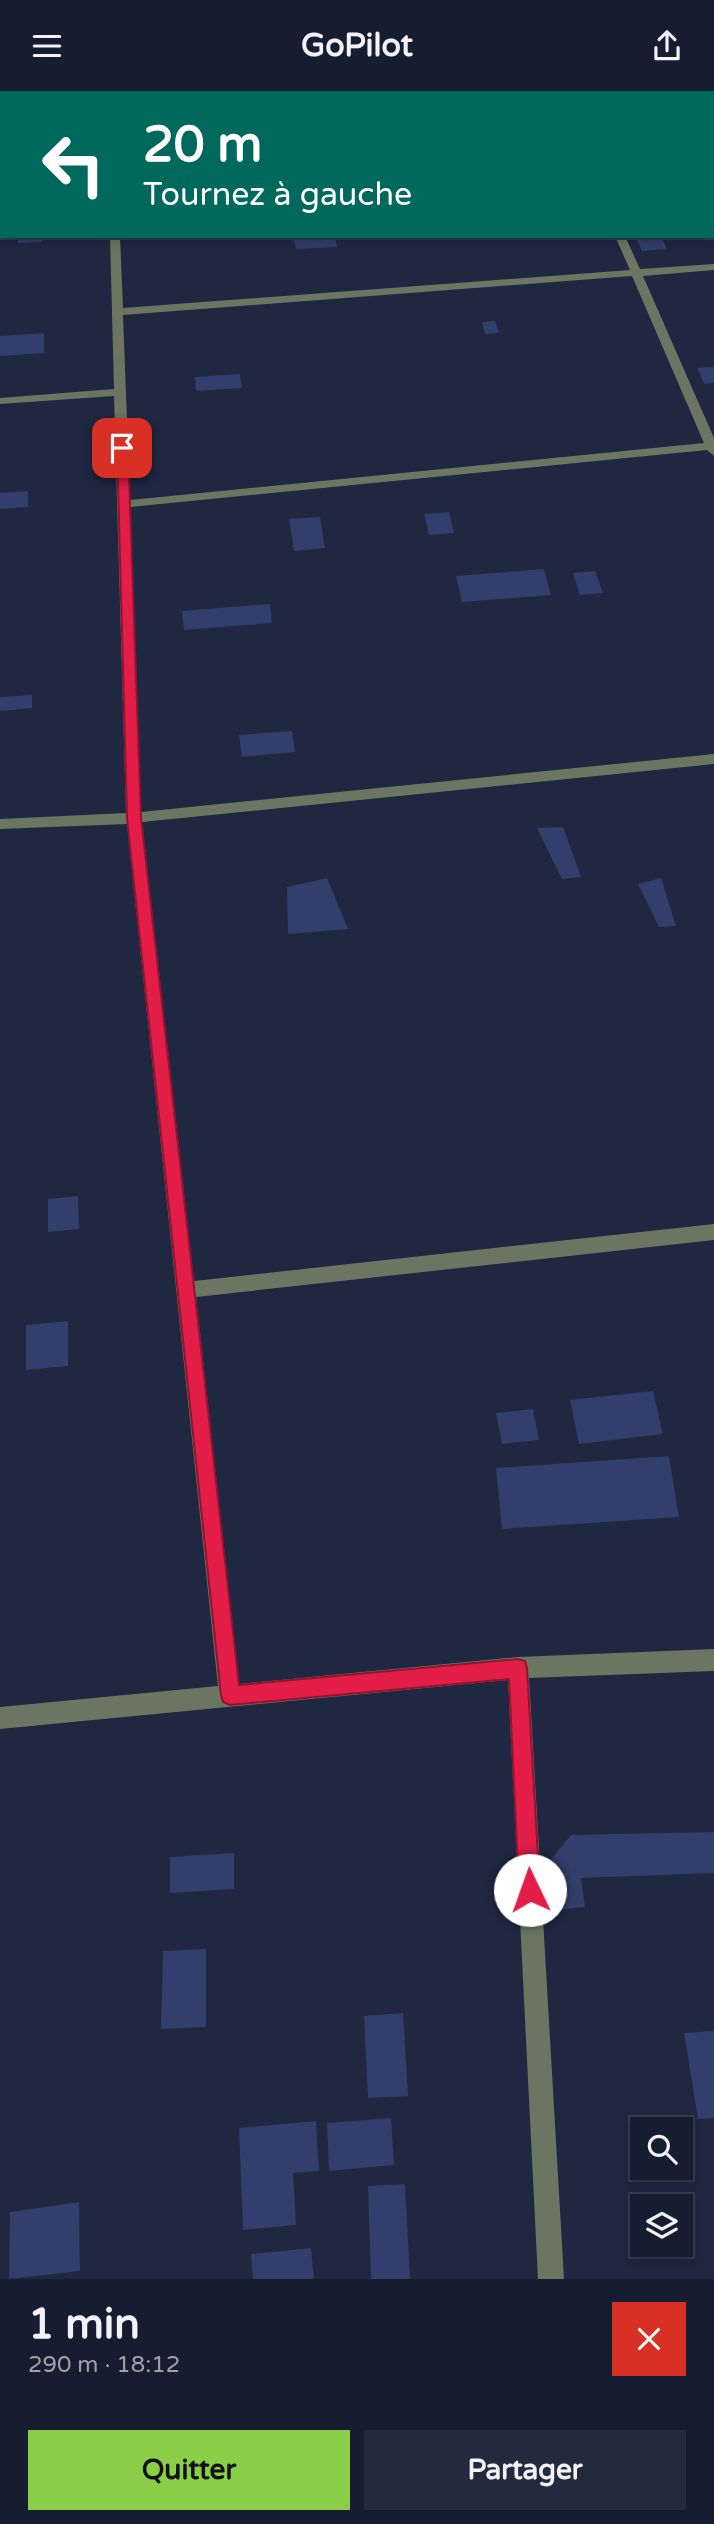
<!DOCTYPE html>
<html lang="fr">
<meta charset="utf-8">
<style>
body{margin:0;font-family:"Varela Round",sans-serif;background:#242a3d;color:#f1f3f6;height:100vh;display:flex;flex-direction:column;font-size:26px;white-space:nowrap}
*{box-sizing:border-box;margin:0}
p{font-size:23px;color:#9ea2ab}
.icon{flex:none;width:38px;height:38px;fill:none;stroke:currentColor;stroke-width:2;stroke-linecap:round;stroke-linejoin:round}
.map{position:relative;height:2188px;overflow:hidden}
.panel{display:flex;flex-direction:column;background:#171d31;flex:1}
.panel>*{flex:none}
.top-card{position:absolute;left:0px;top:0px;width:714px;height:147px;box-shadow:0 4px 10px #0003,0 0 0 2px #363b4d;background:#00695c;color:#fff;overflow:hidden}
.fabs{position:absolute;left:630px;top:2026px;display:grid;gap:14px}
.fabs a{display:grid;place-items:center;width:63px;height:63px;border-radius:0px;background:#171d31;box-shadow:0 4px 10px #0003,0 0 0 2px #363b4d;font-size:35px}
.pin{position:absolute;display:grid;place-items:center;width:60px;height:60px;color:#fff;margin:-30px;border-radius:14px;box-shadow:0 4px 10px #0006}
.me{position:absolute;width:77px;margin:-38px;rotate:357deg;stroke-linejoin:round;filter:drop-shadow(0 0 5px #0008)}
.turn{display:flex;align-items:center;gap:24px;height:147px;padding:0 28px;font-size:32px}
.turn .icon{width:91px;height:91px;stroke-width:2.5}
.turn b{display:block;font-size:49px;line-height:60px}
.round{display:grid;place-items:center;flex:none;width:74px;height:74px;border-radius:0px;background:#242a3d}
.head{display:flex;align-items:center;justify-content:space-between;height:119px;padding:0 28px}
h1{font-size:42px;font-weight:700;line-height:52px}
.cta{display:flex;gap:14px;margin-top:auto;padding:14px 28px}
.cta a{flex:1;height:80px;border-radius:0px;background:#8bce47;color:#111;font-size:28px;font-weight:700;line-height:80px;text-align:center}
.cta a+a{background:#242a3d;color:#f1f3f6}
header{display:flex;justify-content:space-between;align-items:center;height:91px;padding:0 28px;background:#171d31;font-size:32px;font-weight:700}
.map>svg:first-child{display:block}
</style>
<header><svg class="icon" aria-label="menu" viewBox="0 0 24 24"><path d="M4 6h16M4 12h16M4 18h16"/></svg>GoPilot<svg class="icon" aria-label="share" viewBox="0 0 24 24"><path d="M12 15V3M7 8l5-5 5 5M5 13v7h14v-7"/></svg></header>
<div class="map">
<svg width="714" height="2188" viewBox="0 0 714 2188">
<rect width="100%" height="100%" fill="#1f2741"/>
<g fill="#323e6b">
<path d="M18 145H42V151L18 152Z"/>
<path d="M293 145H335L337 156 296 158Z"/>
<path d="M635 145H661L667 158 642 160Z"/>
<path d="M495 230 499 242 485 243 482 231Z"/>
<path d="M44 242V262L0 265V245Z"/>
<path d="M714 276V292L704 293 697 277Z"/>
<path d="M240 283 242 297 196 300 195 286Z"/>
<path d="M28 400V416L0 418V402Z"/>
<path d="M449 421 454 442 429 444 424 423Z"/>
<path d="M320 426 325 457 294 460 289 428Z"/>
<path d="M544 478 551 504 462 511 456 485Z"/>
<path d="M595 480 603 502 580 504 573 482Z"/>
<path d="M270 513 272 532 184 539 182 520Z"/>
<path d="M32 604V617L0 620V606Z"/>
<path d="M292 640 295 661 242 666 239 644Z"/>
<path d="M563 736 581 786 562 788 537 737Z"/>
<path d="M327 787 348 838 288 843 287 796Z"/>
<path d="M661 787 676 835 659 836 638 793Z"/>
<path d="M78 1105 79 1138 48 1141V1108Z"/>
<path d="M68 1230V1275L26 1279V1234Z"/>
<path d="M653 1300 663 1343 579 1353 570 1309Z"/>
<path d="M533 1318 539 1349 502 1353 496 1322Z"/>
<path d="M669 1365 679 1426 502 1438 496 1377Z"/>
<path d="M714 1741V1782L581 1787 585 1816 549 1820 545 1776 571 1744Z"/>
<path d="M234 1762V1798L170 1802V1766Z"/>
<path d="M206 1858V1936L161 1938 163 1860Z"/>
<path d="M403 1922 408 2005 368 2007 364 1925Z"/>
<path d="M714 1940V2027L698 2028 684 1942Z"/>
<path d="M391 2027 394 2074 329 2080 327 2032Z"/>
<path d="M316 2030 319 2080 293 2082 296 2134 243 2139 239 2037Z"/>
<path d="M405 2093 410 2188H371L368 2095Z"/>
<path d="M79 2111 80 2180 9 2188 10 2121Z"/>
<path d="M311 2157 314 2188H253L251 2163Z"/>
</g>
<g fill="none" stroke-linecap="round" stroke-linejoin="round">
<g fill="#6a7661" fill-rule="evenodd">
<rect x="97" y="0" width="10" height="2"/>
<rect x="712" y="31" width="2" height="6"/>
<path d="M110 145H120L123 217 630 179 615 145H625L640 178 714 173V179L643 185 714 347V365L707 359 130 416 141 721 714 663V673L142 731 194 1190 714 1133V1149L196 1206 239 1593 518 1566 714 1558V1580L529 1587 564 2188H538L508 1589 0 1638V1616L218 1595 127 733 0 738V728L126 722 114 305 0 313V307L114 298ZM632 185 704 352 130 409 123 224Z"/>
</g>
</g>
<path fill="#e11d48" stroke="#92132f" stroke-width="2" d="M122 354 128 357 141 727 239 1594 518 1568 525 1570 527 1577 540 1799 537 1807 530 1810 522 1807 519 1799 509 1588 230 1614 223 1611 221 1604 127 727 117 357Z"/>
</svg>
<div class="fabs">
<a><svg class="icon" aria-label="search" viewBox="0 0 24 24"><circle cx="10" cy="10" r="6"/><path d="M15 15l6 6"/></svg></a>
<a><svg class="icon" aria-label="layers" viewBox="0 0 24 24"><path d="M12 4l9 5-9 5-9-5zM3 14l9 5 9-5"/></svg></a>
</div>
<div class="pin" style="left:122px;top:357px;background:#d93025"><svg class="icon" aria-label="arrive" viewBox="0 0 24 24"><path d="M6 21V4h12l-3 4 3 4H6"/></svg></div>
<svg class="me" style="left:530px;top:1799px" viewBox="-20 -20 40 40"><circle r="19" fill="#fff"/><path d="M0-13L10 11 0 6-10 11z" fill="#e11d48"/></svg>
<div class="top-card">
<div class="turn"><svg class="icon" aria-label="left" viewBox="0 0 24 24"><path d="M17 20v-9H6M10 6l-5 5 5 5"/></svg><div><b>20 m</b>Tournez à gauche</div></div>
</div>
</div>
<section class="panel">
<div class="head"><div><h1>1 min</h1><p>290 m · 18:12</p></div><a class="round" style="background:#d93025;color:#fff"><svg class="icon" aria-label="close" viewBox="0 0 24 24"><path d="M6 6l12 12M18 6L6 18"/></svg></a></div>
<div class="cta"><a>Quitter</a><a>Partager</a></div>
</section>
